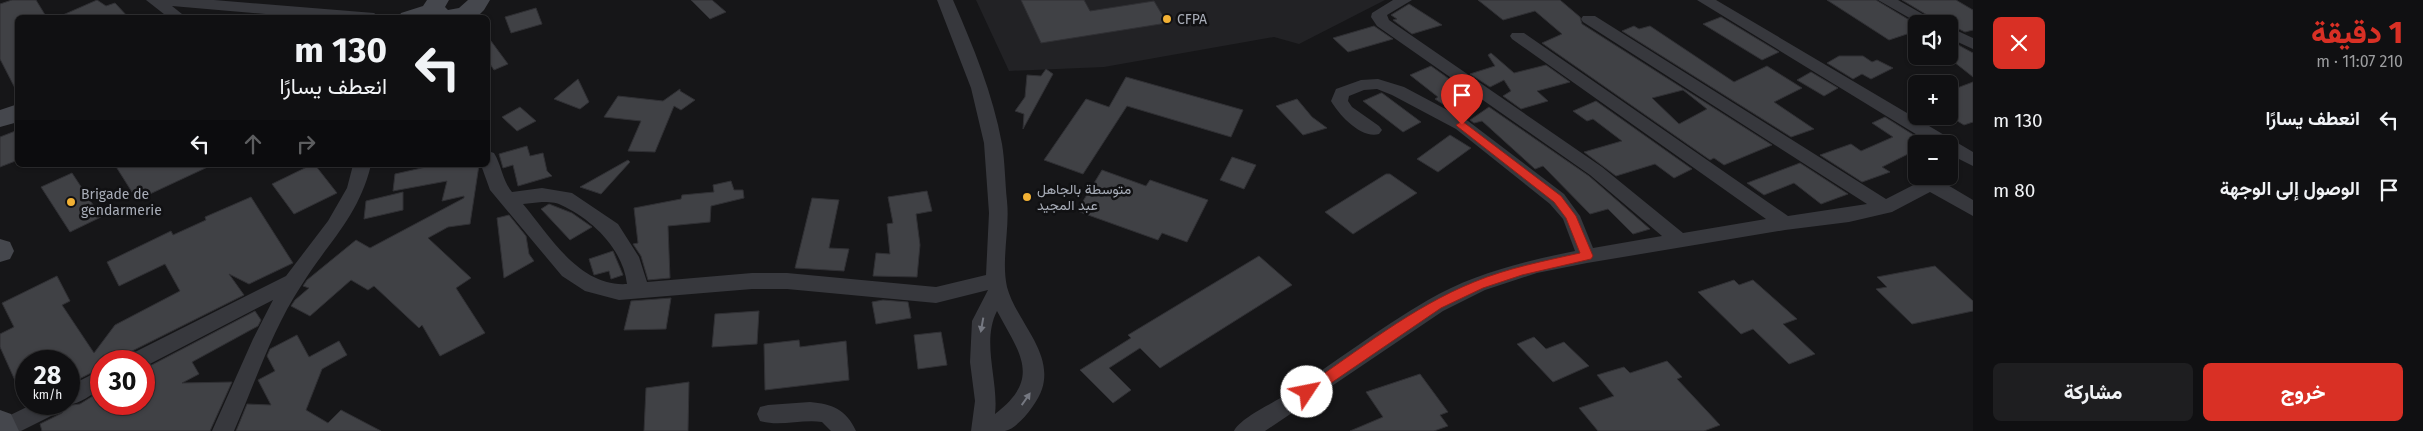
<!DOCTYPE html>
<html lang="ar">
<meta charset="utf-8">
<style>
body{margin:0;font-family:"Fira Sans",Vazirmatn,sans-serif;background:#1e1e20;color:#f1f3f6;direction:rtl;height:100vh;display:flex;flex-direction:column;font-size:19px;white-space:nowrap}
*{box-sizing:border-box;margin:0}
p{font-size:16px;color:#9c9d9f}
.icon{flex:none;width:28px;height:28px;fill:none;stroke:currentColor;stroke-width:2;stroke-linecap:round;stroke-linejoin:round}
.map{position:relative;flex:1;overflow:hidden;direction:ltr}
.drawer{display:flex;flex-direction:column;background:#101012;width:450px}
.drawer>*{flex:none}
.hud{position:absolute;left:15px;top:15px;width:475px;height:152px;border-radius:8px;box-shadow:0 1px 4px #0004,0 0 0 1px #303032;direction:rtl;background:#101012;color:#f1f3f6;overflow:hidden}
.tools{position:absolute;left:1908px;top:15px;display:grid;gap:10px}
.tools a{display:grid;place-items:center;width:50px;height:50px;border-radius:8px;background:#101012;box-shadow:0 1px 4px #0004,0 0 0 1px #303032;font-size:25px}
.speed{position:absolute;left:15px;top:350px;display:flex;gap:10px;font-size:25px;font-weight:700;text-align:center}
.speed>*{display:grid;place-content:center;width:65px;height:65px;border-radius:50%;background:#101012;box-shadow:0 1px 4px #0004,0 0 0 1px #303032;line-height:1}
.speed small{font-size:12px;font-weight:400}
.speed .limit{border:8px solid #d22;background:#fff;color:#111}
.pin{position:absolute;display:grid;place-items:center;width:42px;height:42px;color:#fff;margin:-51px -21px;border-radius:50% 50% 50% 0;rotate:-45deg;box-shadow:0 0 5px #0007}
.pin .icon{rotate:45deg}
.me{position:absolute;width:55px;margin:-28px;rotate:56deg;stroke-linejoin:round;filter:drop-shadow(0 0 4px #0008)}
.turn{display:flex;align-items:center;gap:18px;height:105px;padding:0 20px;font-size:22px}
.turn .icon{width:65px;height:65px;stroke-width:2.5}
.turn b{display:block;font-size:35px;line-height:42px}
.lanes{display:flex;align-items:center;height:48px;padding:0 20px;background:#0003;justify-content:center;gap:25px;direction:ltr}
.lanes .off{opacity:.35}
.round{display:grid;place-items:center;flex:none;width:52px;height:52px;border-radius:8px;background:#1e1e20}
.overview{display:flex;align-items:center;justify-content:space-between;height:85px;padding:0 20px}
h1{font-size:30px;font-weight:800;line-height:38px;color:#d93025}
.button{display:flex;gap:10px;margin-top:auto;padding:10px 20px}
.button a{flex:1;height:58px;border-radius:8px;background:#d93025;color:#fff;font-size:20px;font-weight:800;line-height:58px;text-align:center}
.button a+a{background:#1e1e20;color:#f1f3f6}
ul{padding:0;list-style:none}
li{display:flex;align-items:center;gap:15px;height:70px;padding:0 20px}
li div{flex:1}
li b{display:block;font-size:19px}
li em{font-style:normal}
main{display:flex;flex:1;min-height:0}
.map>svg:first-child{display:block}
</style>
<main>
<section class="drawer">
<div class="overview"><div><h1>1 دقيقة</h1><p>210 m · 11:07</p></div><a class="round" style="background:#d93025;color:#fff"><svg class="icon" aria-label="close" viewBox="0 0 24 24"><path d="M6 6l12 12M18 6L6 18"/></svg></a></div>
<ul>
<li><svg class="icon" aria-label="left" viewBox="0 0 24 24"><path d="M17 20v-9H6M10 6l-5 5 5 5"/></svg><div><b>انعطف يسارًا</b></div><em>130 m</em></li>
<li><svg class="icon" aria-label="arrive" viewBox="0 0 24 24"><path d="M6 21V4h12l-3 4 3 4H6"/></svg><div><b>الوصول إلى الوجهة</b></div><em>80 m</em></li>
</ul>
<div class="button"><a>خروج</a><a>مشاركة</a></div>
</section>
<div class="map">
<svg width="1973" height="431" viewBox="0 0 1973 431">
<rect width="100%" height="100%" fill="#161618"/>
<path fill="#222225" d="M976 0H1385L1299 44 1274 37 1104 67 1009 71Z"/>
<g fill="#404145" stroke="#303034" fill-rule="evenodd">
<path d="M12 0H36L47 18H18V94L0 59V4Z"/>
<path d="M97 0 106 6 115 3 129 18H56Z"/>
<path d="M691 0H712L726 12 710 19Z"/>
<path d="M1021 0H1084L1090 11 1154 1 1167 23 1041 43Z"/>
<path d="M1478 0H1560L1580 17 1582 24 1772 145 1724 165 1714 158 1710 160 1542 43 1562 34 1535 11 1503 20ZM1683 90 1707 109 1679 124 1652 98Z"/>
<path d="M1827 0H1876L1916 24V31L1889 40Z"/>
<path d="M1902 0H1956L1973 10V30L1965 32 1949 24H1942Z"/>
<path d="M1409 4 1442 25 1412 34 1393 20 1397 19 1391 15Z"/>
<path d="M536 8 542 24 511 33 505 17Z"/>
<path d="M1721 17 1779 52 1762 60 1703 24Z"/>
<path d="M1374 26 1393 39 1348 52 1333 38Z"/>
<path d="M1634 26 1639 29 1650 26 1734 82 1767 66 1802 88 1774 102 1814 129 1791 137 1622 31Z"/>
<path d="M488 37 508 64 494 70 488 61Z"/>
<path d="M1949 40 1973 53V77L1949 58Z"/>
<path d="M1491 53 1514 73 1546 65 1570 82 1537 91 1548 101 1521 109 1503 96 1511 91 1504 80 1490 87 1470 74 1495 66 1488 55Z"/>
<path d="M1839 56H1863L1872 62 1877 60 1893 68 1871 79 1862 74 1853 79 1827 63Z"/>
<path d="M1431 66 1473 96 1449 108 1435 99 1438 97 1410 75Z"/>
<path d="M1046 69 1053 74 1023 129 1024 114 1015 111 1025 97 1027 75 1041 76Z"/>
<path d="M1811 72 1838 88 1824 96 1797 80Z"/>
<path d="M1126 77 1243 110 1231 137 1127 106 1083 174 1044 160 1086 99 1109 107Z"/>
<path d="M578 79 589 102 580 109 554 99Z"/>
<path d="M1973 82V122L1964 125 1949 116V91Z"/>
<path d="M680 89V91L695 100 681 110 674 106 655 152 628 151 641 121 604 117 618 96 663 101Z"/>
<path d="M1381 93H1382L1421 122 1403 132 1363 101Z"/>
<path d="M1297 99 1312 117 1327 128 1303 135 1276 106Z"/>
<path d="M1596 101 1692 169 1674 178 1655 164 1616 176 1584 152 1622 141 1593 119 1587 121 1573 111Z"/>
<path d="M520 107 536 121 517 131 502 117Z"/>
<path d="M1489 107 1589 176 1650 229 1633 234 1608 209 1590 214 1543 166 1535 169 1482 121 1474 123 1470 120Z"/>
<path d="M1885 117 1928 144H1916V150L1882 167 1890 172 1862 182 1820 155 1851 144 1861 151 1893 137 1872 123Z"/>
<path d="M18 130V160L0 167V137Z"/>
<path d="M1450 135 1471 148 1438 172 1417 159Z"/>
<path d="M527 146 530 156 543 153 547 171 552 176 518 186 513 165 503 168 499 154Z"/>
<path d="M1232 157 1256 165 1244 189 1220 180Z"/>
<path d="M628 160 630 162 601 194 580 187Z"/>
<path d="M1800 163 1848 194 1821 204 1794 183 1764 195 1747 183Z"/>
<path d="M115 165H212L137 200Z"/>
<path d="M311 165H315L337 193 294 214 272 184Z"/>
<path d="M435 165H479L470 224 448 227 428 238 471 278 456 288 485 333 440 356 422 325 419 328 374 286 368 290 351 280 310 316 291 306 295 300 309 288 303 286 307 280 356 240 370 248 464 198V196L442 201 447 181 393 191 395 174Z"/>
<path d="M1102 170 1146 186 1150 180 1208 200 1187 242 1162 233 1158 240 1077 211Z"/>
<path d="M72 173 101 217 70 232 41 187Z"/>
<path d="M1386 174H1390L1417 193 1353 234 1325 212Z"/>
<path d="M731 181 734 190H743L744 198 711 206 710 222 668 226 670 278 648 280 641 256 633 244 638 243 634 208 681 199 682 195 714 192 713 185Z"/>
<path d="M927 191 932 211 916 214 920 245 917 277 873 276 876 253 890 254 887 224 893 223 888 197Z"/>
<path d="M403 192V210L364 219 366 201Z"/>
<path d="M251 197 293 263 249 284 229 274 244 295 128 353 124 361H101V368L69 384V361H26V405L0 347V334L14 327 2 303 57 276 70 301 62 305 94 353 115 325 180 291 165 264 119 286 107 262 171 231 173 235 206 220 205 217Z"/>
<path d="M812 198 839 200 829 248 849 249 844 271 795 268Z"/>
<path d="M549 204 572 213 592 227 570 240 541 209Z"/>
<path d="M509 215 526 236 529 254 534 261 504 278 497 218Z"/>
<path d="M613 251 623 275 611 279 609 271 594 275 589 259Z"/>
<path d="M1259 256 1292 285 1160 368 1140 348 1109 368 1131 390 1113 403 1080 370 1131 338 1128 335Z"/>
<path d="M1935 266 1973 301V311L1912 324 1876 289 1887 287 1877 277Z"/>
<path d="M1734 280 1739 285 1753 280 1797 319 1783 324 1815 354 1789 364 1753 329 1741 334 1698 292Z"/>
<path d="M671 298 666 329 624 330 631 301Z"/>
<path d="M883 300 908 302 911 318 876 324 872 302Z"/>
<path d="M255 311 261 320 258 326 192 362 199 374 182 383 232 382 210 431H42L40 424 62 413 65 406 80 404 101 391V404H144V369Z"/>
<path d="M759 311 757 344 712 347 715 314Z"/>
<path d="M941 332 947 365 918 369 914 335Z"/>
<path d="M297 335 309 357 339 341 347 355 322 369 306 410 328 423 341 410 381 431H236L247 404 271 405 258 380 275 371 267 356 270 349Z"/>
<path d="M1534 337 1546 349 1564 342 1589 366 1553 382 1517 344Z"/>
<path d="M799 340 800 347 846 341 849 380 765 390 764 344Z"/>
<path d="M1667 361 1682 377 1677 379 1720 425 1704 431H1598L1579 408 1614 396 1597 375 1624 367 1630 373Z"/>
<path d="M1420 374 1448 412 1440 415 1448 426 1434 431H1350L1383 417 1366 392Z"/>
<path d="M689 382 688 431H644L646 388Z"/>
</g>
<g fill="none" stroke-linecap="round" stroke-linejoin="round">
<g fill="#37383d" fill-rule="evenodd">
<path d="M146 0H214L374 13 381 18H312L172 6 187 18H169Z"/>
<path d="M937 0H953C973 46 993 94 1002 144 1005 162 1005 182 1007 201 1010 229 1001 260 1007 287 1016 321 1054 352 1042 389 1038 402 1019 428 1005 431 995 431 982 431 971 431L975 401 970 362 972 321 988 290 936 303 787 289H752L619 300 585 291 562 276 490 190 481 165H488V151L494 153C502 166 502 180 512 192L542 188 572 193 618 224 639 257 647 282 752 273H787L936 287 986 275 989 213 984 143 971 88ZM542 202C548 202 556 202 561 205 592 219 623 249 627 284 579 287 550 236 523 204ZM997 311C1020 354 1042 378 995 414 999 381 981 342 997 311Z"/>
<path d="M1393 0H1412L1387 15 1389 20 1602 167 1683 233 1766 219 1512 39 1510 36 1512 33H1524L1788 216 1867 204 1583 22 1581 19 1583 16H1595L1886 199 1931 176H1949V170L1953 171 1956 176 1953 181 1946 184 1973 200V216L1930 192 1892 212 1849 222 1785 230 1587 263 1537 273 1485 290 1443 311 1265 431H1234C1240 418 1275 402 1289 393 1335 362 1380 328 1428 300 1472 274 1525 261 1575 251L1563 219 1550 204 1456 129 1392 95 1377 89 1364 90 1349 96 1348 101 1352 107 1379 126 1382 130 1379 134C1361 139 1339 115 1331 101L1336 89 1361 80 1378 79 1404 87 1468 121 1564 194 1580 216 1593 248 1662 236 1590 175 1377 26 1371 17 1372 13Z"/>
<path d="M1697 0H1716L1973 152V166L1949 154V144H1932Z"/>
<path d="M1878 0H1898L1940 24H1920Z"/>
<path d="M1949 27 1973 38V49L1949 38Z"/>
<path d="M353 165H371C358 218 328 242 301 286 272 330 255 383 234 431H212L253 339 273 300 144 367V361H126L129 355 286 276 328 221 347 188Z"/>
<path d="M101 370V389C92 394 76 407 65 404H69V386Z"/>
<path d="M810 402C832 404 846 409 856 431H831L822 422C802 419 779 427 760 421L757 414 760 407 768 405Z"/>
<path d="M33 404H64L61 411 21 431H0V420Z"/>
</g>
<g fill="#45474d" fill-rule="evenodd">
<path d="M427 0H449L445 7 448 10 459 8 468 0H490L484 10 476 18H398L401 13 423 6Z"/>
<path d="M18 104V122L0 127V110Z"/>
<path d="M0 239 10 242 14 251 10 259 0 262Z"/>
<path d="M0 410 11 414 19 431H0Z"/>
</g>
</g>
<defs><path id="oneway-solid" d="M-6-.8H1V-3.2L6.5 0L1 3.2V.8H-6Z" transform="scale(1.25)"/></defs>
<g fill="#757881">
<use href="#oneway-solid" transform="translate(982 325) rotate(100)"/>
<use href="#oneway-solid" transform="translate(1026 399) rotate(-55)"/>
</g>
<path fill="#d93025" stroke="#8d1f18" d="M1462 121 1561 196 1576 216 1593 256 1591 259 1522 275 1483 288 1441 308 1312 396H1303L1301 392 1303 388C1358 351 1412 307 1474 282 1508 268 1544 261 1580 253L1566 218 1554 202 1458 127 1456 125Z"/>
<g fill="#f2b134" stroke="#111113" stroke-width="2">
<circle cx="1167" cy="19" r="5"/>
<circle cx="1027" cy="197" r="5"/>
<circle cx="71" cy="202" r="5"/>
</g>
<g text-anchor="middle" stroke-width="5" stroke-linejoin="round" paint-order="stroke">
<g font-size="14" fill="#a8adb8" stroke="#111113" text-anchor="start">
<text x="1177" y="24">CFPA</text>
<text x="1037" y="194">متوسطة بالجاهل<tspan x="1037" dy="16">عبد المجيد</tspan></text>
<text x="81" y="199">Brigade de<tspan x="81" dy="16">gendarmerie</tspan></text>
</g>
</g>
</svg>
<div class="tools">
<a><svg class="icon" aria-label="sound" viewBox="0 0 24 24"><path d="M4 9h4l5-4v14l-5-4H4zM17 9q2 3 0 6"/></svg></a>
<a>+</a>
<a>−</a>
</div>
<div class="speed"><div>28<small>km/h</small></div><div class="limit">30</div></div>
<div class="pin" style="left:1462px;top:125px;background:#d93025"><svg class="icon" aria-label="arrive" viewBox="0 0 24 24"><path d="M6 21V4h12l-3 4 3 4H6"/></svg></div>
<svg class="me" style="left:1307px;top:392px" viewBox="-20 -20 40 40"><circle r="19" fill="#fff"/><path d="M0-13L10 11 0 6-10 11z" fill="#d93025"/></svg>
<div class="hud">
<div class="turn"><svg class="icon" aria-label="left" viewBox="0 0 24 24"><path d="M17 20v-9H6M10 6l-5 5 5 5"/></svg><div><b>130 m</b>انعطف يسارًا</div></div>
<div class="lanes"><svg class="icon" aria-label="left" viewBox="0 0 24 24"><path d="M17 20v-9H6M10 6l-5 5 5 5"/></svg><svg class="icon off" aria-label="ahead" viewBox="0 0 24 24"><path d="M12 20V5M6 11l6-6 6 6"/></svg><svg class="icon off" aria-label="right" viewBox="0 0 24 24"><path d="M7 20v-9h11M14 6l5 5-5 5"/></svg></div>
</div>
</div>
</main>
